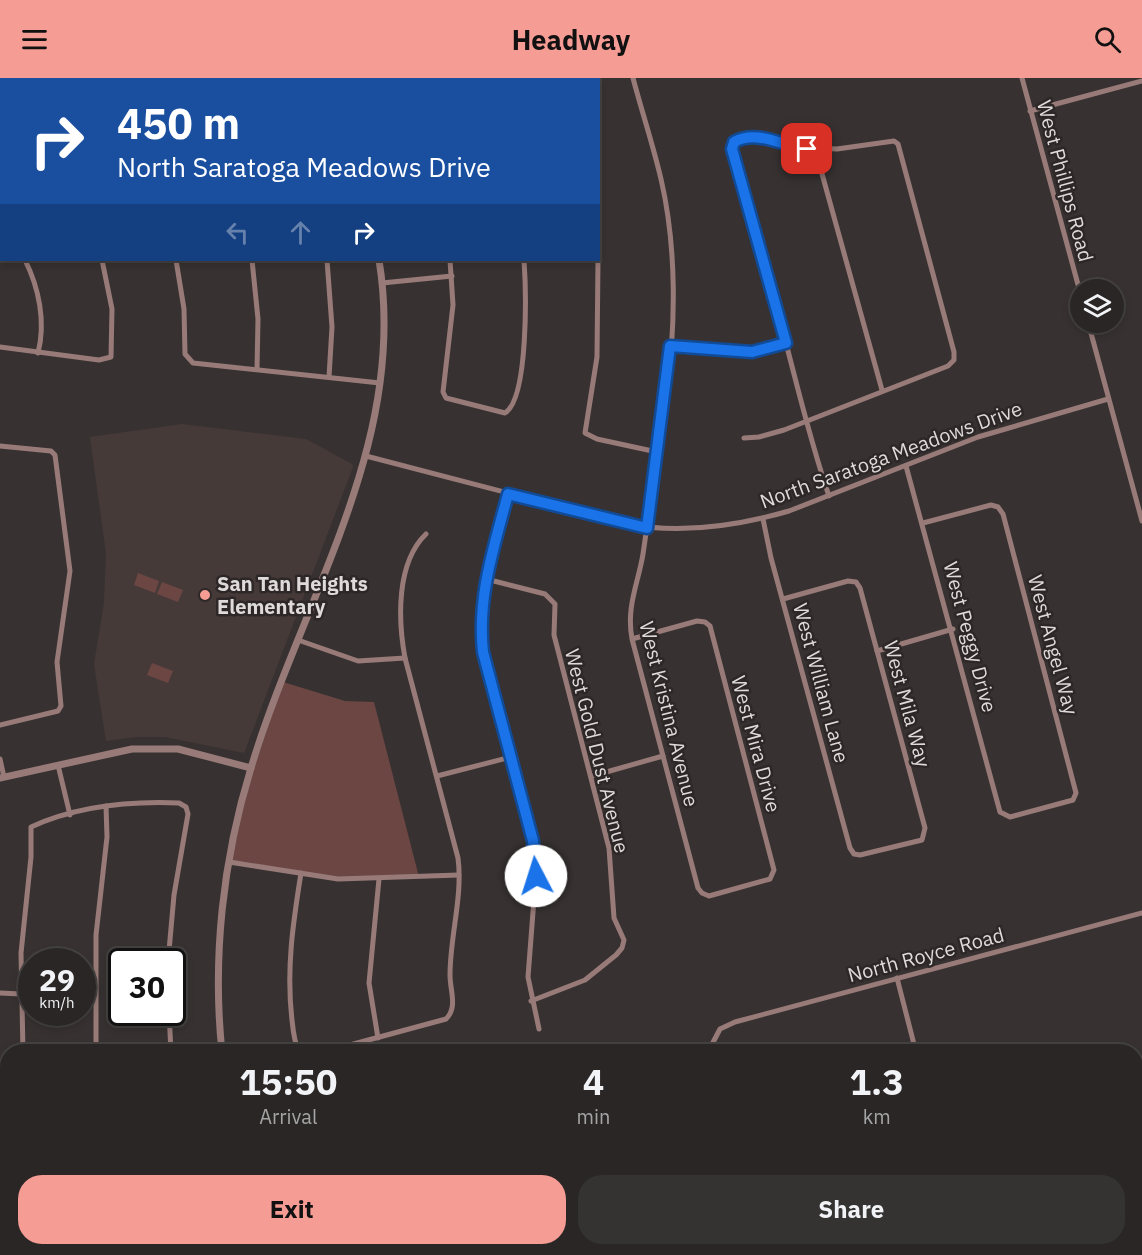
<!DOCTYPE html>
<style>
body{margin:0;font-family:"IBM Plex Sans",sans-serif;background:#353232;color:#f1f3f6;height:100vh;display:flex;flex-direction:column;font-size:22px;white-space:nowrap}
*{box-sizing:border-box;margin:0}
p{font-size:20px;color:#a5a5a7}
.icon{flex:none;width:33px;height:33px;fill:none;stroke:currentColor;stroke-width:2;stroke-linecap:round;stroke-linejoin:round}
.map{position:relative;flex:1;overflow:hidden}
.side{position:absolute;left:0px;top:966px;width:1143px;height:212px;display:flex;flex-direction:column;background:#292625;border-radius:24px 24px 0 0;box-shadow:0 3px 9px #0003,0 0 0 2px #454342}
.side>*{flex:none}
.hud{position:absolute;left:0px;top:0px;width:600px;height:183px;box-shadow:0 3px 9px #0003,0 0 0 2px #454342;background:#1a4fa0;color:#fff;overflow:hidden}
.controls{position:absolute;left:1070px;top:201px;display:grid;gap:12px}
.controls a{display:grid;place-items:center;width:54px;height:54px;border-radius:50%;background:#292625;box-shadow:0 3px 9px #0003,0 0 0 2px #454342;font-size:30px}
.speed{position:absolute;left:18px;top:870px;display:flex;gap:12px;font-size:30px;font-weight:700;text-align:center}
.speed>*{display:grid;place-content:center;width:78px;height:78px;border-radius:50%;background:#292625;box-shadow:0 3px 9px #0003,0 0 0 2px #454342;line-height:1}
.speed small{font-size:15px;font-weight:400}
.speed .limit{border:3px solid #111;border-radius:9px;background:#fff;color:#111}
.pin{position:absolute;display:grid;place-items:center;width:51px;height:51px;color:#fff;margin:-26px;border-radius:12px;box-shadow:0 3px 9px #0006}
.me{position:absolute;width:66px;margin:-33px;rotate:355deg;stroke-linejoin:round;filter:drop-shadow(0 0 4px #0008)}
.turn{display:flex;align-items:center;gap:21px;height:126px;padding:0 18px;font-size:27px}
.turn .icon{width:78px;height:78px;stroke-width:2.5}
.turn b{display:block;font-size:42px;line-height:51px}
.lanes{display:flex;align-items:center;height:57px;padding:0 18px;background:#0003;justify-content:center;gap:30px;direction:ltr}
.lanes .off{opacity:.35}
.eta{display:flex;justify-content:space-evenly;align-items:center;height:102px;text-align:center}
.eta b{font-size:36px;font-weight:700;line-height:42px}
.button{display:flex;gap:12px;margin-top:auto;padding:12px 18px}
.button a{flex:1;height:69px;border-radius:24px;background:#f59c95;color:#111;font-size:24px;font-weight:700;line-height:69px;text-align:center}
.button a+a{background:#353232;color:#f1f3f6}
header{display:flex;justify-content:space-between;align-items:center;height:78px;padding:0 18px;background:#f59c95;color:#111;font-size:27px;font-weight:700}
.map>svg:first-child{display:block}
</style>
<header><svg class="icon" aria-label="menu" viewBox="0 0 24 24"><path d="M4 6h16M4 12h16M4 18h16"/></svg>Headway<svg class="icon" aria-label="search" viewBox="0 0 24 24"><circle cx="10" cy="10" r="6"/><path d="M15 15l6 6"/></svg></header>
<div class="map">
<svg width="1142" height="1177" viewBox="0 0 1142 1177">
<rect width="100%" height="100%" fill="#373231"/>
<path fill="#463a39" d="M182 346 306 361 352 386 353 389 244 675 165 659H135L106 663 94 586 104 525 106 476 90 359Z"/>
<g fill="#6c4643">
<path d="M138 495 159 503 155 515 134 507Z"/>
<path d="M162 504 183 512 178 524 157 516Z"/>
<path d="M152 585 173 593 168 605 147 597Z"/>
<path d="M283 604 345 623 374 624 419 799 354 802 229 784 238 738Z"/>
</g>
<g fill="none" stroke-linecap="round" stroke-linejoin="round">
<g stroke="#987b78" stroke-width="5">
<path d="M146 0V2"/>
<path d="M407 0V2"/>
<path d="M482 0V2"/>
<path d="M557 0V2"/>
<path d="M1022 0 1080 214"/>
<path d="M327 2 329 0"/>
<path d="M1030 33 1142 3"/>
<path d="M0 35 2 44"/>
<path d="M0 49H2"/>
<path d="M820 71 819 85 882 312"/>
<path d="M0 133 2 136"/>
<path d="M25 182C39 210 46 244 38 275"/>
<path d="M176 182 184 231 185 276 193 285 380 305"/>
<path d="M252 182 258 241 257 291"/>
<path d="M327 182 332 249 329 299"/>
<path d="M450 182 453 227 443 314 446 320 505 335C529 320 526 210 524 182"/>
<path d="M598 182 597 279 585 355 597 361 657 374"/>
<path d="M382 205 452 198"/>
<path d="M1088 244 1142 443"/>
<path d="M0 269 99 282 111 279 112 231 102 182"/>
<path d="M670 269 752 274 786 265"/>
<path d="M744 360 759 359 784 352 948 288 954 282V274L898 66 894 63 837 71 797 69 749 58 734 64 732 71C751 137 769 203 787 269 800 319 812 369 829 418"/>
<path d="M0 368 51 373 55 377 70 493 57 584 61 628 58 633 0 647"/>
<path d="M366 378 627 446C680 456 737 448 789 433L978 359 1108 321"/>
<path d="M906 388 1000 734 1010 739 1073 722 1076 715 1003 436 998 429 991 427 923 445"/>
<path d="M508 415C495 468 477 519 483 574L537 782 528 899 539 951"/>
<path d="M763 441 771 480 850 770 854 776 860 777 922 762 925 750 860 510 856 504 848 503 783 521"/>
<path d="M486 501 545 516 555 526 554 557 609 770 614 840 624 862 622 870 616 877 585 902 531 923"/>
<path d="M632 561 697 543 705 544 710 548 774 792 770 801 709 818 702 815 698 810 632 561C626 529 638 506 643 476 651 424 658 371 666 318 676 249 677 170 661 101 653 67 642 34 633 0"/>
<path d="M298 562 358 583 405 580"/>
<path d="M877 573 953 551"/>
<path d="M0 681 4 699"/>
<path d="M58 687 70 737"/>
<path d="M437 698 511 679"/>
<path d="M592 698 663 678"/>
<path d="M229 784 338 801 459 797"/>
<path d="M897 900 916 974"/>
<path d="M0 915 21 916"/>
<path d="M169 934 171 974"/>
<path d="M378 960 369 905 379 801"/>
<path d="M23 974 21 875 31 779V749C77 728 130 723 179 725L186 729 188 736 174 817 168 884"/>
<path d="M96 974V857L107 759 106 728"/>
<path d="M299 974C294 964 293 952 292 942 286 892 293 845 301 795"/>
<path d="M324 974 446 941C458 929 450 913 450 897 450 858 463 818 458 780L405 580C398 542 396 485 426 456"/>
<path d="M708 974 720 951 735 944 1142 835"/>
<path d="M0 1151 8 1149"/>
<path d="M60 1170 61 1177"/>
<path d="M135 1170 137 1177"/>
<path d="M210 1170 212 1177"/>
<path d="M404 1170V1177"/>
<path d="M478 1170V1177"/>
<path d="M702 1170 704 1177"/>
<path d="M970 1170 971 1177"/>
<path d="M331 1177V1170"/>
<path d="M626 1177 629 1170"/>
</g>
<g stroke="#987b78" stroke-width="7">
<path d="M314 0 315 2"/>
<path d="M0 700 132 671H178L251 690"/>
<path d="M222 974C212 880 223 781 251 690 301 523 409 364 379 182"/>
<path d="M261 1170 263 1177"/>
</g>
</g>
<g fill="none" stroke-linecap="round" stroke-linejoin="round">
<g stroke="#114b97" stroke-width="15">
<path id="route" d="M536 798 533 763 483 574C477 519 494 469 508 416L647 450 670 268 752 274 786 265 732 71 734 64C756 51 783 68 807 71"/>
</g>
<use href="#route" stroke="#1a73e8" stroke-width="10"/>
</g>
<circle fill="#f59c95" stroke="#2d2827" stroke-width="2" cx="205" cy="517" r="6"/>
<g text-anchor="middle" stroke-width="5" stroke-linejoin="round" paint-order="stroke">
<g font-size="20" fill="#dfdbdb" stroke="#2d2827">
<text transform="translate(1065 103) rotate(75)" y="7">West Phillips Road</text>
<text transform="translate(891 377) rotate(-20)" y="7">North Saratoga Meadows Drive</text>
<text transform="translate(970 559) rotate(75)" y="7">West Peggy Drive</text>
<text transform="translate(1053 567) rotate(75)" y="7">West Angel Way</text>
<text transform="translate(821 605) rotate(75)" y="7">West William Lane</text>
<text transform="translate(907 626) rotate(75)" y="7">West Mila Way</text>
<text transform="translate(669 636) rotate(76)" y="7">West Kristina Avenue</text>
<text transform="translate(756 666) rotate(75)" y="7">West Mira Drive</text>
<text transform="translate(597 673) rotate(76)" y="7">West Gold Dust Avenue</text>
<text transform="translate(926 877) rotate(-15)" y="7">North Royce Road</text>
</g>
<g font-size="20" font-weight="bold" fill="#dfdbdb" stroke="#2d2827" text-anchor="start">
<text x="217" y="513">San Tan Heights<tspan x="217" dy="23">Elementary</tspan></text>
</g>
</g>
</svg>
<div class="controls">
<a><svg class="icon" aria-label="layers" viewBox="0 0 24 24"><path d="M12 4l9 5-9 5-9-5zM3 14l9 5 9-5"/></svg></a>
</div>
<div class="speed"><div>29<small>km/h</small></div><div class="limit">30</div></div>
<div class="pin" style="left:807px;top:71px;background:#d93025"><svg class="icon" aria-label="arrive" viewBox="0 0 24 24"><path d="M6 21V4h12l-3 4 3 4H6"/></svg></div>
<svg class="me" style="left:536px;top:798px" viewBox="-20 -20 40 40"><circle r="19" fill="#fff"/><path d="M0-13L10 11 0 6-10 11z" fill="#1a73e8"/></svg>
<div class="hud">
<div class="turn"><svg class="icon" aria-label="right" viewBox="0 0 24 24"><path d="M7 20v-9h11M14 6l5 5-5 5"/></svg><div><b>450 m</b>North Saratoga Meadows Drive</div></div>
<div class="lanes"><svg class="icon off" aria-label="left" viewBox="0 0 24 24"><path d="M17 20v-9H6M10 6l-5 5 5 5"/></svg><svg class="icon off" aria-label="ahead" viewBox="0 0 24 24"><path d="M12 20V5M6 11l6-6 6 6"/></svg><svg class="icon" aria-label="right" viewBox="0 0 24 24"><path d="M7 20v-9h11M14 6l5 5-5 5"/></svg></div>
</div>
<section class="side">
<div class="eta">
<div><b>15:50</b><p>Arrival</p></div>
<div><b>4</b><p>min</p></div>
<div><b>1.3</b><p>km</p></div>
</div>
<div class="button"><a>Exit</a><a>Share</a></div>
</section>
</div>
